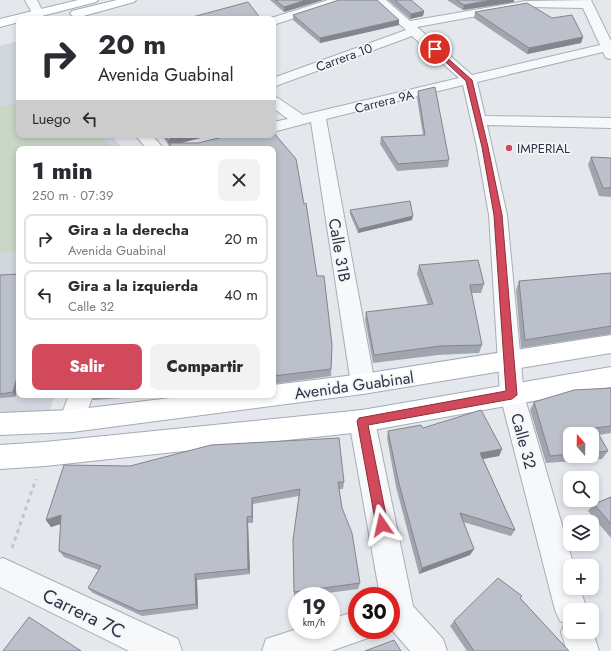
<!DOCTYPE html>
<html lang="es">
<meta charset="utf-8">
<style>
body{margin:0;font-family:Jost,sans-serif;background:#f2f2f3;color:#2b2b33;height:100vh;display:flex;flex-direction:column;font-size:15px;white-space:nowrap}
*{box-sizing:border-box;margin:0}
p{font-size:13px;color:#7c7c81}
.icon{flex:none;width:22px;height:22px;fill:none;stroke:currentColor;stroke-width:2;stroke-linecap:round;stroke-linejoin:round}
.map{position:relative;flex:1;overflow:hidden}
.details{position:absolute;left:16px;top:146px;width:260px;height:252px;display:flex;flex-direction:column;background:#fff;border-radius:8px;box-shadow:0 2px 6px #0003}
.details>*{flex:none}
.banner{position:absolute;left:16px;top:16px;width:260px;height:122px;border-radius:8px;box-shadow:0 2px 6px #0003;background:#fff;color:#2b2b33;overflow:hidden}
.needle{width:26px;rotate:340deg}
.controls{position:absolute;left:563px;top:427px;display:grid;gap:8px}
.controls a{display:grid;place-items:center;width:36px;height:36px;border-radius:8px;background:#fff;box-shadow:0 2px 6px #0003;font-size:20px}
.speed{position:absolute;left:288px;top:587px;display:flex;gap:8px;font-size:20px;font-weight:700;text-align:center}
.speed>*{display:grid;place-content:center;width:52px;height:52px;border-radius:50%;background:#fff;box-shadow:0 2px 6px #0003;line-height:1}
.speed small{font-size:10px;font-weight:400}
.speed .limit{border:6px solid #d22;background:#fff;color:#111}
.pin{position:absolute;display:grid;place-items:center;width:34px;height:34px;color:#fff;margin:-17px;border:2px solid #fff;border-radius:50%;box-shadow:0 1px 4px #0007}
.me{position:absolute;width:44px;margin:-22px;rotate:349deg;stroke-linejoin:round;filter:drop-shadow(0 0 3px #0008)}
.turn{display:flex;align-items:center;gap:14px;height:84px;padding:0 16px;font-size:18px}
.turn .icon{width:52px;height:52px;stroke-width:2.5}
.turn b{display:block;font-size:28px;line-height:34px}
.then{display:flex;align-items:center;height:38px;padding:0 16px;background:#0003;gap:8px;font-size:15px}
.round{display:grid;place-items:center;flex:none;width:42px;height:42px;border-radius:8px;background:#f2f2f3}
.overview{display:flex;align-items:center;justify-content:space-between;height:68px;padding:0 16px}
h1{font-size:24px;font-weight:800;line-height:30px}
.primary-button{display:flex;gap:8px;margin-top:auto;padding:8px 16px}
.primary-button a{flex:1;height:46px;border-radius:8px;background:#d1495b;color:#fff;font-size:16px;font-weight:800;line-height:46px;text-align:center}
.primary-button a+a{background:#f2f2f3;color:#2b2b33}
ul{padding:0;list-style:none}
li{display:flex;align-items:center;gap:12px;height:50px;margin:0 8px 6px;padding:0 8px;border:2px solid #e1e1e2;border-radius:8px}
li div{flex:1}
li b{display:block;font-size:15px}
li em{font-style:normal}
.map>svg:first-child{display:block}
</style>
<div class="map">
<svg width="611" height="651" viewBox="0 0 611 651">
<rect width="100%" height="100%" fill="#e4e7ec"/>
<path fill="#d2d6de" d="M19 41V135H111L123 149H19V395H55L48 415 0 418V46Z"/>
<path fill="#c9d6c5" d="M19 103V135H100L111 149H19V252L0 253V107Z"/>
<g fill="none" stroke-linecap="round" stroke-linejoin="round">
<g stroke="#a9aeb7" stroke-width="2">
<g id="minor">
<path d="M25 0H37L44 14 42 17H34Z"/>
<path d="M328 0H346L344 2 273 25V19H268Z"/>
<path d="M373 0H386L410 21 526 1 591 0 611 41V59L606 58 603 52 477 82 485 116 611 118V128L487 125 507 215 524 395 574 566H570V588H580L587 610H570V632H592V630L599 651H567L561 632 565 623 560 621 555 610 500 395 489 215 477 147 463 85 326 119 375 384 371 391 363 394 355 391 351 384 311 122 273 132V122L288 119 273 108V97L278 98 303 115 459 78 412 36 273 87V78L406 30ZM526 7 583 8 600 45 472 75 417 27Z"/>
<path d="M135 135H152L164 149H147Z"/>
<path d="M69 395H93L81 429 72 432 63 429 59 421Z"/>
<path d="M362 410 371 413 375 421 413 606 443 639 447 651H410L391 629V596H380L349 421 353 413Z"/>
<path d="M3 558 178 639 182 651H129L0 587V559Z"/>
<path d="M357 611V630H372L368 638 331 651H262L266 639 297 629 331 630V619Z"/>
</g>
</g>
<g stroke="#a3abb8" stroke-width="2">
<g id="major">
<path d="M78 0H98L96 2 30 19H19V22L0 27V19Z"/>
<path d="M117 0H136L134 2 76 18 70 14 72 11Z"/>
<path d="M611 335V353L363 394 72 432 0 435V413L72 410 195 395H273V385L363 374Z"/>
<path d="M611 367V387L362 432 45 466 0 469V445L45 442 362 410Z"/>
</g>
</g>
<path stroke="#c2c5cb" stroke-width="3" stroke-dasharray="4 4" stroke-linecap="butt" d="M12 548 36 479"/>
<use href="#minor" fill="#f7f8fa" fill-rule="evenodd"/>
<use href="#major" fill="#fff" fill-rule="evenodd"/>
</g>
<g fill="#a1a5ae" fill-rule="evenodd">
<path d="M270 0H323L284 12Z"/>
<path d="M388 0H411L424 11 423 16 410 19Z"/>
<path d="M447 0H514V2L463 10Z"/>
<path d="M475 12 583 37 581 43 527 54 474 18Z"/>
<path d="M293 15 399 20V25L320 43 293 20Z"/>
<path d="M418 91 449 160 448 167 397 171 380 144 381 137 423 135 417 98Z"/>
<path d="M273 132 296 159 304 204 306 203 317 276H324L332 345 331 376 273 384V149H171L162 135H212L180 143H198L231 135H273Z"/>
<path d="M591 157 611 158V197L599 196 588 165Z"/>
<path d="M350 210 412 220 358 233 350 214Z"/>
<path d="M419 265 484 284 481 293H471L482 345 479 353 438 355 373 363 365 320 366 312 428 305 417 274Z"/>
<path d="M611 273V334L521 348 516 290 519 281Z"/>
<path d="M19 274V383L15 397 0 398V275Z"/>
<path d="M611 388V433L598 435 608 451 602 459 546 463 530 410 534 402ZM570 434H592V456H570Z"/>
<path d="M91 395H163L93 400Z"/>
<path d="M423 428 502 449 499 456 483 459 515 530 511 536 463 522 474 549 470 555 419 574 396 487 387 438 388 431Z"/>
<path d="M64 465 344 482 343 489H339L342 508 360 583 358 589 305 596H297V597H294L293 540 299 496 253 504V523H248L250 574 197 580 198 609 142 616 93 593 88 588 99 570 64 557 59 551 61 524 51 527 46 520Z"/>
<path d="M611 497V538L588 511 594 504Z"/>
<path d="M520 598 569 651H467L450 626 454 621Z"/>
</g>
<g fill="#83868d">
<path d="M306 0H323L284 12V7Z"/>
<path d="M492 0H514V2L463 10 464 5Z"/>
<path d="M424 11 423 16 410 19 411 14Z"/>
<path d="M399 20V25L320 43V38Z"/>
<path d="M583 37 581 43 527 54 529 48Z"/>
<path d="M275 107V115H273V108Z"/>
<path d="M179 135H212L173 145 169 143 170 148 168 141 171 137Z"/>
<path d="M413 216 412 220 358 233 359 229Z"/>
<path d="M19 370V383L15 397 13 392Z"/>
<path d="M502 449 499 456 477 460 480 453Z"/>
<path d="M252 498 253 504V523L252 516Z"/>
<path d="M61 515 66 522 51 527 46 520Z"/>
<path d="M247 517 248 523 250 574 248 569Z"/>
<path d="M474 549 470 555 419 574 422 568Z"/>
<path d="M195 574 197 580 198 609 196 604Z"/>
</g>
<g fill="#bbc0ca" stroke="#83868d">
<path d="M275 0H306L284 7Z"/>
<path d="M339 0H377L399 20 320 38 293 15Z"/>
<path d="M395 0H411L424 11 411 14Z"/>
<path d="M456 0H492L464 5Z"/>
<path d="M248 2 261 19H185Z"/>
<path d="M527 3 552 18 572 15 583 37 529 48 475 12Z"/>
<path d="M435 87 449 160 398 164 381 137 425 135 418 91Z"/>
<path d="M273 132 296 159 304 204 306 203 317 276H324L332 345 331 369 273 376V149H173L169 143H198L231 135H273Z"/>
<path d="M165 135H179L171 137 168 141Z"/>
<path d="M591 157 611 158V188H603Z"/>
<path d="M410 201 413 216 359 229 350 210Z"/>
<path d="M478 260 484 284 470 285 482 345 440 346 374 355 366 312 433 304 419 265Z"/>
<path d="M611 273V326L525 340 519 281Z"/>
<path d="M19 274V370L13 392 0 394V275Z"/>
<path d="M611 388V426L595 428 608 451 592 453V434H570V454L550 456 534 402 574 390Z"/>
<path d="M481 410 502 449 480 453 515 530 460 513 474 549 422 568 398 480 388 431 421 425 423 428Z"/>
<path d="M339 438 344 482H338L342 508 352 533 360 583 294 592 293 540 300 489 252 498V516L247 517 248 569 195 574 196 604 139 611 88 588 101 566 59 551 61 515 46 520 64 465 130 466 211 445Z"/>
<path d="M611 497V524L594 504Z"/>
<path d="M498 578 522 596 520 598 569 651H474L454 621Z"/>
<path d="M29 617 81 651H3Z"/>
<path d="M394 640 401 651H365Z"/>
</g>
<path fill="#d1495b" stroke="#882f3b" d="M435 47 472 80 488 147 502 215 517 395 512 399 368 425 388 525 386 529 382 531 378 529 376 525 357 421 359 418 506 391 494 215 482 147 466 81 433 50Z"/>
<circle fill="#d1495b" stroke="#f4f6f9" stroke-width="1.5" cx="509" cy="148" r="4"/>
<g text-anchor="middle" stroke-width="3.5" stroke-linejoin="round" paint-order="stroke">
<g font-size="13" fill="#2b3445" stroke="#f4f6f9">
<text transform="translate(344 57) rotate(-20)" y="5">Carrera 10</text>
<text transform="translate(384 101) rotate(-14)" y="5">Carrera 9A</text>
</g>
<g font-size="13" fill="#2b3445" stroke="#f4f6f9" text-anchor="start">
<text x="517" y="153">IMPERIAL</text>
</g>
<g font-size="16" fill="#2b3445" stroke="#f4f6f9">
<text transform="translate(340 250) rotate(80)" y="6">Calle 31B</text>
<text transform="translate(354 385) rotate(-8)" y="6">Avenida Guabinal</text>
<text transform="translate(524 441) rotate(75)" y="6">Calle 32</text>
</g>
<g font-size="19" fill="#2b3445" stroke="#f4f6f9">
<text transform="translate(84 613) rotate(26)" y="7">Carrera 7C</text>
</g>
</g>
</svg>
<div class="controls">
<a><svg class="needle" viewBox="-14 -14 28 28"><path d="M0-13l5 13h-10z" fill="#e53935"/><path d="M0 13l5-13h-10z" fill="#7c7c81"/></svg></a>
<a><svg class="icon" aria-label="search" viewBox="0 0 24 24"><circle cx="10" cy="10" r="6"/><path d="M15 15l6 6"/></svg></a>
<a><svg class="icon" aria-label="layers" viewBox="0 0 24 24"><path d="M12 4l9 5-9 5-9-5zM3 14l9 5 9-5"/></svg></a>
<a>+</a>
<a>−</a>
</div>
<div class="speed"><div>19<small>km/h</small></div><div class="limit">30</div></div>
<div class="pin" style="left:435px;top:49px;background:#d93025"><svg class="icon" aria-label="arrive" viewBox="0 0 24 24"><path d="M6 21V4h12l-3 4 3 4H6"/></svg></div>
<svg class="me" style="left:382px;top:525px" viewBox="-20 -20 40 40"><path d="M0-17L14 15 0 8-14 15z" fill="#d1495b" stroke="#fff" stroke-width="4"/></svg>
<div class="banner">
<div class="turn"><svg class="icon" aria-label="right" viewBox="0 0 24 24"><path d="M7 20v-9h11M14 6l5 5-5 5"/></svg><div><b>20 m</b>Avenida Guabinal</div></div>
<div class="then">Luego<svg class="icon" aria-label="left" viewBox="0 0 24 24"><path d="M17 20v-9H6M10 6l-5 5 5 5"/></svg></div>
</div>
<section class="details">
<div class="overview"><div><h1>1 min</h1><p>250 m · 07:39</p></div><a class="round"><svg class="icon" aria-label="close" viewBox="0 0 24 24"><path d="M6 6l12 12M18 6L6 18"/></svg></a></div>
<ul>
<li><svg class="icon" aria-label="right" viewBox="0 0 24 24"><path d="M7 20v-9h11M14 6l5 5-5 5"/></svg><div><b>Gira a la derecha</b><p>Avenida Guabinal</p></div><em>20 m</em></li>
<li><svg class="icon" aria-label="left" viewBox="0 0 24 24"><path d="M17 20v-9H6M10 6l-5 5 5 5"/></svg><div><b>Gira a la izquierda</b><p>Calle 32</p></div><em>40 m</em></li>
</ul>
<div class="primary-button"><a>Salir</a><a>Compartir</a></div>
</section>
</div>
